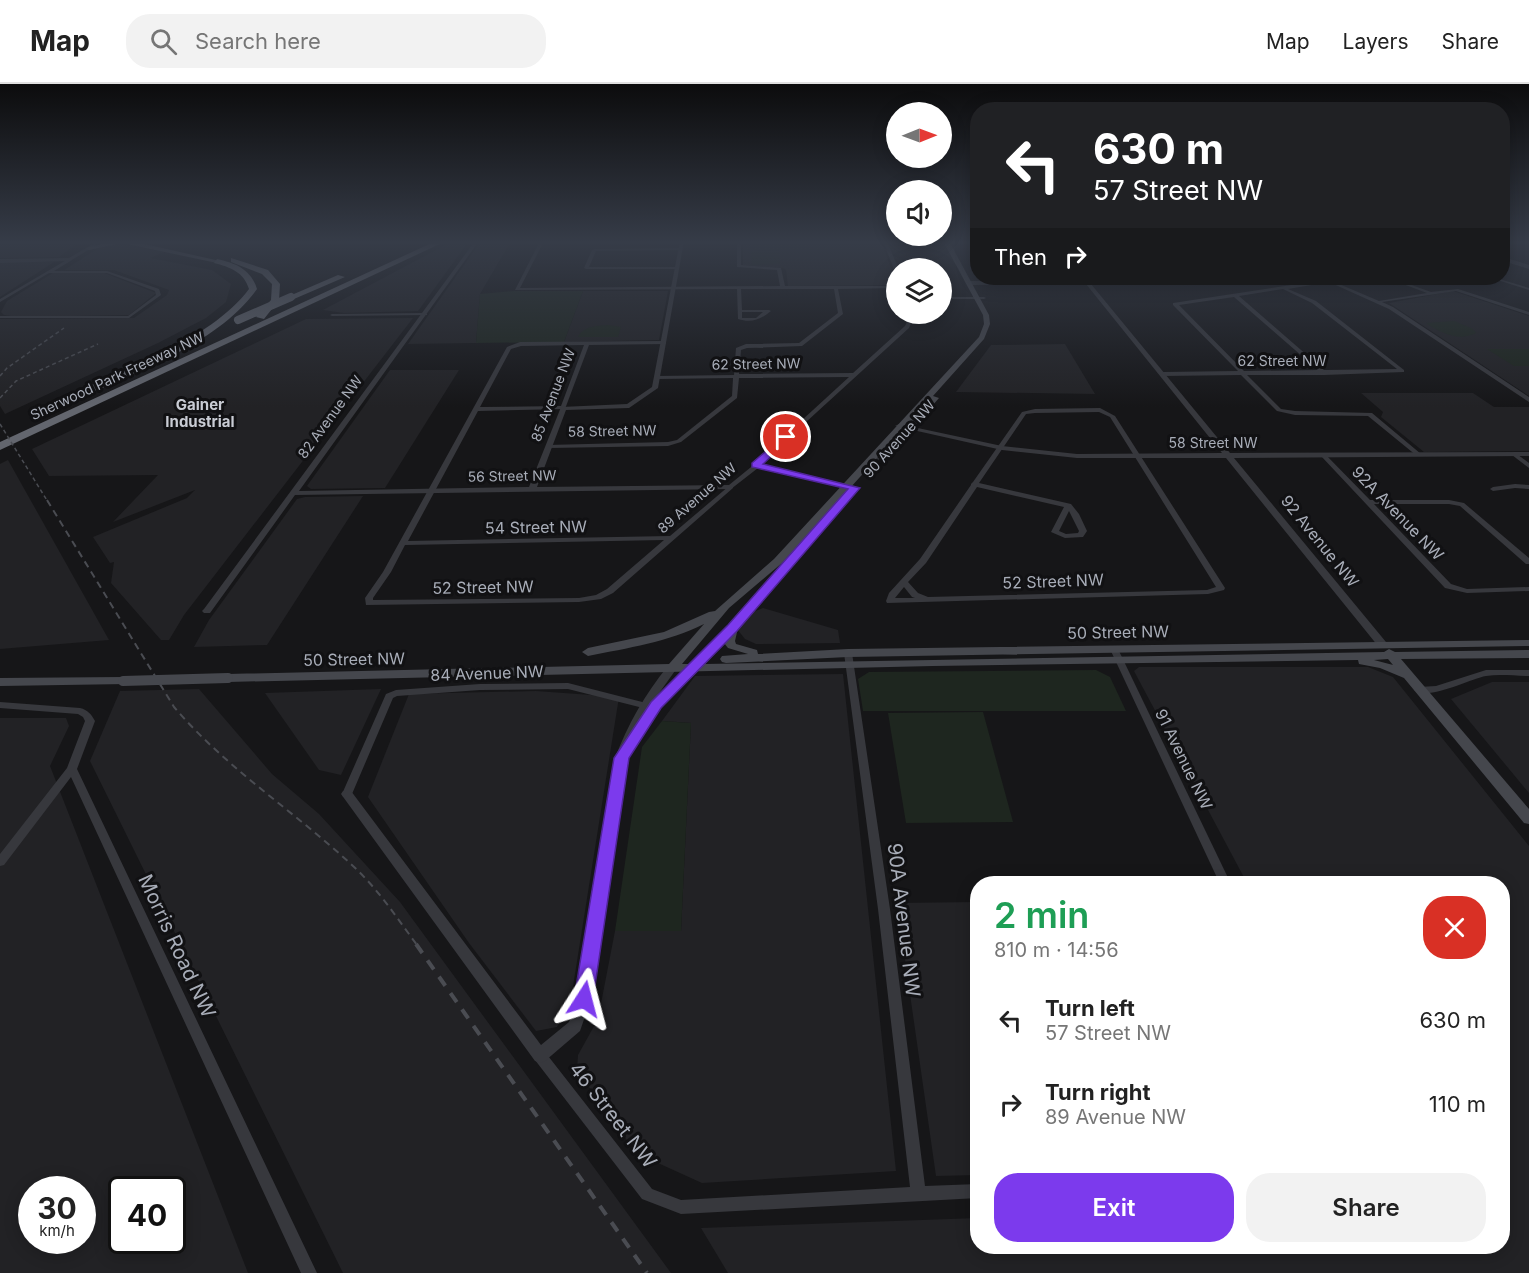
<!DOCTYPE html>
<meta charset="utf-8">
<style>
body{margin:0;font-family:Inter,sans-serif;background:#f2f2f2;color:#222;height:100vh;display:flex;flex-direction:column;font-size:22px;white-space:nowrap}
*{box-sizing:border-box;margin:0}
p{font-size:20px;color:#767676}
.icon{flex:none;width:33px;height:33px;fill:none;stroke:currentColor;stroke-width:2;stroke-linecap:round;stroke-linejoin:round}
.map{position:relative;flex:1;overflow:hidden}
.side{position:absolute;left:970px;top:792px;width:540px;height:378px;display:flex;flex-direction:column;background:#fff;border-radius:24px;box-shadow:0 3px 15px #0003}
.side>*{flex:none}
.top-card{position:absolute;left:970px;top:18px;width:540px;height:183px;border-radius:24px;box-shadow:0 3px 15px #0003;background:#202124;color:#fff;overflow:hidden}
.needle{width:39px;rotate:89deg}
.buttons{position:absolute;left:886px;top:18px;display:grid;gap:12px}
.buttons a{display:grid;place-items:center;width:66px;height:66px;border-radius:50%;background:#fff;box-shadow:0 3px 15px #0003;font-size:30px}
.speed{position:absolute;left:18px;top:1092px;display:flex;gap:12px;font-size:30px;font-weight:700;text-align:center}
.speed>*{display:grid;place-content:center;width:78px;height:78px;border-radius:50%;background:#fff;box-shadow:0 3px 15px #0003;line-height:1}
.speed small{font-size:15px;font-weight:400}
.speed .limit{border:3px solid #111;border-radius:9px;background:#fff;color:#111}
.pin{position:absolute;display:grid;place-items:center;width:51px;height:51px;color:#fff;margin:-26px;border:3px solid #fff;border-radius:50%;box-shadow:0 2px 6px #0007}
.me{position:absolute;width:66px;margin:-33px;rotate:9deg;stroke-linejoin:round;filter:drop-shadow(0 0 4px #0008)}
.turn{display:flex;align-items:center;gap:21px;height:126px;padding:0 24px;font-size:27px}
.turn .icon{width:78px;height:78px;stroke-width:2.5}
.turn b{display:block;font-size:42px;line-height:51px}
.then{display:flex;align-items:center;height:57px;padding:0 24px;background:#0003;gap:12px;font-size:22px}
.round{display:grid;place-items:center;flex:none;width:63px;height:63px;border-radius:24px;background:#f2f2f2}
.summary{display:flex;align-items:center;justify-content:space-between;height:102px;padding:0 24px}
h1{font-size:36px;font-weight:600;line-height:45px;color:#1e9e55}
.button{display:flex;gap:12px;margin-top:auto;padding:12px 24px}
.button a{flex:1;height:69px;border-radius:24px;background:#7c3aed;color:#fff;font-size:24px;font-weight:600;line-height:69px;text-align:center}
.button a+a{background:#f2f2f2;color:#222}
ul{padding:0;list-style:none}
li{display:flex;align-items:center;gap:18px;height:84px;padding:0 24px}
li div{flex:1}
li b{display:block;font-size:22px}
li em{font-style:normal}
header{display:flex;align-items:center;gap:36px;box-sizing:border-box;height:84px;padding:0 30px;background:#fff;border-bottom:2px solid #e0e0e0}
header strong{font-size:28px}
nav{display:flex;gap:33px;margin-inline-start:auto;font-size:21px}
.search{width:420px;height:54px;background:#f2f2f2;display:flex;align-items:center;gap:15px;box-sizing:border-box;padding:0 21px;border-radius:24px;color:#767676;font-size:22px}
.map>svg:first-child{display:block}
</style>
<header>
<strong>Map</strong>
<div class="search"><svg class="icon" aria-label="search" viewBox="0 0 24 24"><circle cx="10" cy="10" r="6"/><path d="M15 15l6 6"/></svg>Search here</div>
<nav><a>Map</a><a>Layers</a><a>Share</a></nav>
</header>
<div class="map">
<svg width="1529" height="1189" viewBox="0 0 1529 1189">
<rect width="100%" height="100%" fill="#161618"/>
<g fill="#222225" fill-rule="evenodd">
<path d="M0 157H79V158L59 173 0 174Z"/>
<path d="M453 157 463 158 466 161 418 227 344 229 323 226Z"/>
<path d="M481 157H511L480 210 476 259 408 260Z"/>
<path d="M743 157H881L897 201 788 202 786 186 783 184 743 181Z"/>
<path d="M116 159 164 168 150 174 212 186 231 200 226 218 206 234 158 259 5 330 0 322V235L134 234 167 211 169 206 114 186H64L99 164Z"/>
<path d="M0 178H54L0 213Z"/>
<path d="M53 189H104L156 209 129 231 18 233 4 231 1 228 7 217Z"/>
<path d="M583 207H668L659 256 564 258Z"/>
<path d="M1453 207 1529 232V312L1389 219Z"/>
<path d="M413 234 184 531 169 556H161L111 499 114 478 110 479 93 453 187 414 195 406 113 438 158 391 49 392 32 365 306 235Z"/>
<path d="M1065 260 1095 310 956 308 991 261Z"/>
<path d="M390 286H459L385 404 311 405 307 402Z"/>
<path d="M1361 309H1473L1494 323H1529V367L1424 368 1381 333 1383 328Z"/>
<path d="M8 376 109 556 0 565V380Z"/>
<path d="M363 412 267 561 194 563 209 536 297 415 305 413Z"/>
<path d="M763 524 838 546 840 559 756 560 745 555 737 545 753 528Z"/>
<path d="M1139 583H1368L1393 593 1529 762V1189H728L701 1144 978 1134V1162H1503V800L1247 799 1134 587Z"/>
<path d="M843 590 896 1087 702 1099 636 1069 577 986 578 971 598 935 615 847H681L691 639 662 637 695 592Z"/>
<path d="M1492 598H1529V709L1451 615Z"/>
<path d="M199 605 272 690 319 730 400 818 671 1189H343L90 677 120 607Z"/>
<path d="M381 605 341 691 319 686 265 609Z"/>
<path d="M536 607 619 613 571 915 557 943 536 947 469 859 368 713 409 610Z"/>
<path d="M0 634H66L69 642 50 682 248 1189H0ZM32 1106H82V1156H32ZM122 1106H172V1156H122Z"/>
<path d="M978 818V1091L936 1092 897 819Z"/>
</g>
<g fill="#1e261f">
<path d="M752 157H806L808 165H752Z"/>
<path d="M779 166 780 180 752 181 751 167Z"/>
<path d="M514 207H583L564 258 476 259 480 210Z"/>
<path d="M1454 237 1473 245 1476 249C1459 258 1441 249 1426 239Z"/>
<path d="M608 241 621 243 618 253H578C583 242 597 242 608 241Z"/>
<path d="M1487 265H1529V282H1514Z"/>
<path d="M1096 586 1110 593 1126 627H863L858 595 869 588Z"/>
<path d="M983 628 1013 738 906 739 888 629Z"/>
<path d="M662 637 691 639 681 847H615L642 663Z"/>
</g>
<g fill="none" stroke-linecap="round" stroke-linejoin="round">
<g fill="#37383d" fill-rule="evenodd">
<path d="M540 157H544L520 204 780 202 777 186 737 183V157H741V181L781 184 785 202H897V204L838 205 843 230 802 262 747 264 741 266 739 290 853 289 905 242 911 230H915L909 244 758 382 756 383 753 381 849 293 739 294 737 314 681 358 668 362 549 364 546 362 547 361 668 358 677 356 732 312 733 294 658 295 655 293 656 292 734 291 736 264 746 260 799 259 838 229 834 205H741L742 226H769L771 227C760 236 751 239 738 235L737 205 515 206ZM742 228H763L756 234H742Z"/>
<path d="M883 157H887L898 184 897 189 895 188Z"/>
<path d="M680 164 681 166 596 167 589 183H679L677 185H586L584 184 592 166 594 165Z"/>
<path d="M70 174 72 176 54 187H107L159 205 161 211 129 234H0V232H128L156 211 155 207 107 189H49L0 218V215Z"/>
<path d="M1325 194 1379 217 1427 209 1387 194H1392L1431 208 1458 205 1529 228V231L1456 207 1382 218 1393 223 1529 313V318L1389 225 1329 198 1288 205 1316 217 1404 286V288L1324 291H1247L1281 325 1295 327 1372 329 1421 370V372H1417L1368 332 1295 331 1277 327 1241 291 1162 292 1159 290 1162 288 1238 287 1173 221V219L1324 196 1323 195ZM1283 205 1312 219 1397 285 1324 286 1239 212ZM1234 213 1318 286 1244 287 1179 221Z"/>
<path d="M1491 194H1496L1529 204V206Z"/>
<path d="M942 213H984L986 214 984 215H942Z"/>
<path d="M425 229 427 230V231L332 232 330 231 332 230Z"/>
<path d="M663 257 666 259 665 260 589 261 565 325 478 327 408 457 670 452 729 402H733V404L613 509 601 515 579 518 366 521 365 514 383 488 507 263 520 258ZM584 261 561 322 480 323 511 265 521 262ZM664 456 607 505 596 511 579 514 373 516V514L391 488 405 461Z"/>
<path d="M1100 324 1115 332 1225 504 1224 506 1208 510 887 519 886 517 889 509 920 475 971 401V400L973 398 1022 328 1035 325ZM1099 328 1110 333 1216 503 1207 506 928 513 918 509 908 498 926 479 977 403 1064 423 1051 448 1065 454 1083 453 1087 447 1079 430 1071 420 979 399 1026 330 1035 329ZM1069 427 1079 447 1078 449 1066 450 1059 447ZM904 503 912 513 915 514H895Z"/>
<path d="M1514 368 1529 379V384L1512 371 1511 370Z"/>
<path d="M1323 369 1325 370 1370 416H1449L1464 419 1529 474V480H1526L1460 422 1449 420H1374L1451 500 1467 505 1529 503V507L1467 509 1445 504 1321 372V370Z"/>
<path d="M1515 400 1529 401V405L1515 404 1493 407 1490 405 1493 403Z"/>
<path d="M1114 562 1118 565 1231 800H1220L1110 565Z"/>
<path d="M848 566 852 569 890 825 925 1102 978 1100V1114L681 1130 642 1115 535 976 533 972 535 968 540 966 545 968 652 1105 681 1116 910 1103 878 825 844 569Z"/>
<path d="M1486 586H1529V592C1515 592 1500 590 1486 592 1469 595 1429 617 1414 606L1419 603 1436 602Z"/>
<path d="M568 599 654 621 656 623 651 626 568 605 480 606 397 612 393 614 352 710 351 713H343L342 710 386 610 396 606 480 600Z"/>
<path d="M0 618 80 624C88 626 91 630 95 637L77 685 317 1189H301L71 693 4 781 0 782V770L67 684 85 637 83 633 78 630 0 624Z"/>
</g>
<g fill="#37383d" fill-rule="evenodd">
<path d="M98 157H103L70 177 0 179V175L69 174Z"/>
<path d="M475 157H479L299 407 529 403 561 323 627 320 652 303 680 157H684L658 304 629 324 566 326 537 403 729 401 756 379 855 402 859 404 855 406 758 384 731 405 295 411 210 529H204L202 527 204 525Z"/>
<path d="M1503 173 1529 181V185L1503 177Z"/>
<path d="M1164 194H1184L1181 196 1091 200 1230 369 1529 368V372L1234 374 1386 558 1387 560 1386 562H1378L1226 374H1077L1002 366 895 342 899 340 1002 362 1077 370 1222 369 1086 200 969 201 966 199 969 197 1119 196Z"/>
<path d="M695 580 700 583 699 585 660 623 640 651 635 652 627 674 591 915 580 947 545 977 540 979 535 977 341 710 343 707H351L541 961 569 938 577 915 615 674C628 640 645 610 668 582H676L677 584 652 619 691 581Z"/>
</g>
<g fill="#45474d" fill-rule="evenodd">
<path d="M943 157H949L989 231 990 240 984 255 933 312 939 314 884 377 877 375 889 361 782 479 729 524 682 580H691L760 507 824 433H830V437L738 544 735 557 736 560 757 566 758 570 848 565 1529 556V562L848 573 726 579 722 578 720 575 722 572 748 570 728 564 724 559 705 580 1384 568 1389 565 1395 568 1529 566V574L1401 575 1529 725V740L1524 739 1404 594 1380 584 1359 580 1358 576 933 582 228 598 222 594 228 590 669 580 704 540C668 558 628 564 588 572L582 568 588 564 664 548 709 528 715 527 774 475 979 253 984 240 983 231ZM1388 575 1393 581 1374 576Z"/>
<path d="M123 593 127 594 129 597 127 600 0 602V594Z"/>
</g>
<path fill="#53555c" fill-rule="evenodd" d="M113 157H131L220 177 217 179 122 159 89 166 86 164Z"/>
<g fill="#63666e" fill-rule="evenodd">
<path d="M436 157H446L0 366V358Z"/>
<path d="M231 174 268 186 280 200 279 216 264 235 256 233 271 216 272 200 262 190 231 178Z"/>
<path d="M217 175C235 179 251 185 257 205 217 261 131 290 70 318L67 322H59L58 320 62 314C121 286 209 258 249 205 244 188 230 183 214 179Z"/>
<path d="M338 191 345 193 294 215 287 213Z"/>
</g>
<g stroke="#4a4c52" stroke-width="1.5" stroke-dasharray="4 3" stroke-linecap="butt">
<path d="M0 292 7 284 64 244"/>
<path d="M0 314 16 297 98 260"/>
<path d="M0 340 48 418"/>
</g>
<path stroke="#4a4c52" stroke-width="2" stroke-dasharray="7 5" stroke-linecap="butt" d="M47 416 174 623C227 685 294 727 353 782 378 805 397 834 417 861"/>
<path stroke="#4a4c52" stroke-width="4" stroke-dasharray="11 9" stroke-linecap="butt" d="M416 860 647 1189"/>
<path stroke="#45474d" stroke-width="10" d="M123 597 228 594"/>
<path stroke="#63666e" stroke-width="8" d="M238 236 291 213"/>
</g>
<linearGradient id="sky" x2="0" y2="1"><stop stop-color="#0c0c0d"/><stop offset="0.49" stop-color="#363c48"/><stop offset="1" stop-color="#363c48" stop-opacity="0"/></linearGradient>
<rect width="1529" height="323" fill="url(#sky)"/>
<path fill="#7c3aed" stroke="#51269a" stroke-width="1.5" d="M786 350 791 353 790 355 763 380 860 404 737 547 661 624 629 674 593 915 591 921 584 924 577 921 574 915 614 674 651 618 728 541 848 405 752 383V379Z"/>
<g text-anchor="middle" stroke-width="6" stroke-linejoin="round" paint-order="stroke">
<g font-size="14" fill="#a8adb8" stroke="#111113">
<text x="1282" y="282">62 Street NW</text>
<text transform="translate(756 280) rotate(-1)" y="5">62 Street NW</text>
<text transform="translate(117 292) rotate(-25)" y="5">Sherwood Park Freeway NW</text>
<text transform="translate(553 311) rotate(-69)" y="5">85 Avenue NW</text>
<text transform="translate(330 333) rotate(-54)" y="5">82 Avenue NW</text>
<text transform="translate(612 347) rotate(-1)" y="5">58 Street NW</text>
<text transform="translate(899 355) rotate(-48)" y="5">90 Avenue NW</text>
<text x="1213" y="364">58 Street NW</text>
<text transform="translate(512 392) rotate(-1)" y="5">56 Street NW</text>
<text transform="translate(697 414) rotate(-41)" y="5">89 Avenue NW</text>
</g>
<g font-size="15" font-weight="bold" fill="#c9ccd4" stroke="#111113">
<text x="200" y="326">Gainer<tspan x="200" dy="17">Industrial</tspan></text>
</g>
<g font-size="16" fill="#a8adb8" stroke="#111113">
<text transform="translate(1398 429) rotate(46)" y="6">92A Avenue NW</text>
<text transform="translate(536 443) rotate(-1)" y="6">54 Street NW</text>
<text transform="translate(1320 457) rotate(51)" y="6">92 Avenue NW</text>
<text transform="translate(1053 497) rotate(-2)" y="6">52 Street NW</text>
<text transform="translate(483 503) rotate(-1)" y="6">52 Street NW</text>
<text transform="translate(1118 548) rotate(-1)" y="6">50 Street NW</text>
<text transform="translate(354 575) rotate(-1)" y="6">50 Street NW</text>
<text transform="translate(487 589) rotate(-2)" y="6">84 Avenue NW</text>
<text transform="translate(1184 675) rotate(64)" y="6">91 Avenue NW</text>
</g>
<g font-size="20" fill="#a8adb8" stroke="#111113">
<text transform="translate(904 836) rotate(83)" y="7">90A Avenue NW</text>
<text transform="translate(177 862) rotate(65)" y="7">Morris Road NW</text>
<text transform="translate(613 1031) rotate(52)" y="7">46 Street NW</text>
</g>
</g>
</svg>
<div class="buttons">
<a><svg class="needle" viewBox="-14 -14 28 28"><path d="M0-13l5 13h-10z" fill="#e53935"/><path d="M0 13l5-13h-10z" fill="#767676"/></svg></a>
<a><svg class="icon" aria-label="sound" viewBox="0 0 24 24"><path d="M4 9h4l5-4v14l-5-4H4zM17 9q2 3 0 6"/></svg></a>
<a><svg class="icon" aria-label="layers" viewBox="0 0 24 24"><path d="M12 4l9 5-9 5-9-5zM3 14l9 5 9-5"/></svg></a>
</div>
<div class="speed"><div>30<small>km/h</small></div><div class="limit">40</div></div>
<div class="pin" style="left:786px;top:353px;background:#d93025"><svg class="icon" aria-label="arrive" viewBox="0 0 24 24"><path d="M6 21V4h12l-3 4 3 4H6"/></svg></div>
<svg class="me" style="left:584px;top:915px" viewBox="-20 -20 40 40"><path d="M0-17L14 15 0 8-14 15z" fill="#7c3aed" stroke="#fff" stroke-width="4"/></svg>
<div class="top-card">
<div class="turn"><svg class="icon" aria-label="left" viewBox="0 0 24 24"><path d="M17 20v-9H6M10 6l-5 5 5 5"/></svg><div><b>630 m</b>57 Street NW</div></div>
<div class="then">Then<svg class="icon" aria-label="right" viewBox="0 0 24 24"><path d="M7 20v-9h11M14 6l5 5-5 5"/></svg></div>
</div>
<section class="side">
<div class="summary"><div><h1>2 min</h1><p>810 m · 14:56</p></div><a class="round" style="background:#d93025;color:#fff"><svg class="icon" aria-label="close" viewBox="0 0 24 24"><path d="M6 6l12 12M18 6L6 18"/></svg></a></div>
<ul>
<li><svg class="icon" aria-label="left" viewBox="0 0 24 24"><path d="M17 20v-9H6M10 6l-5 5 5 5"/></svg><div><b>Turn left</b><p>57 Street NW</p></div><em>630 m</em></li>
<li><svg class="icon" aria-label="right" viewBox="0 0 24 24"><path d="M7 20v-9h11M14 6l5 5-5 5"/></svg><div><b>Turn right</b><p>89 Avenue NW</p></div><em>110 m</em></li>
</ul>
<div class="button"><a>Exit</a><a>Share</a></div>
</section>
</div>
